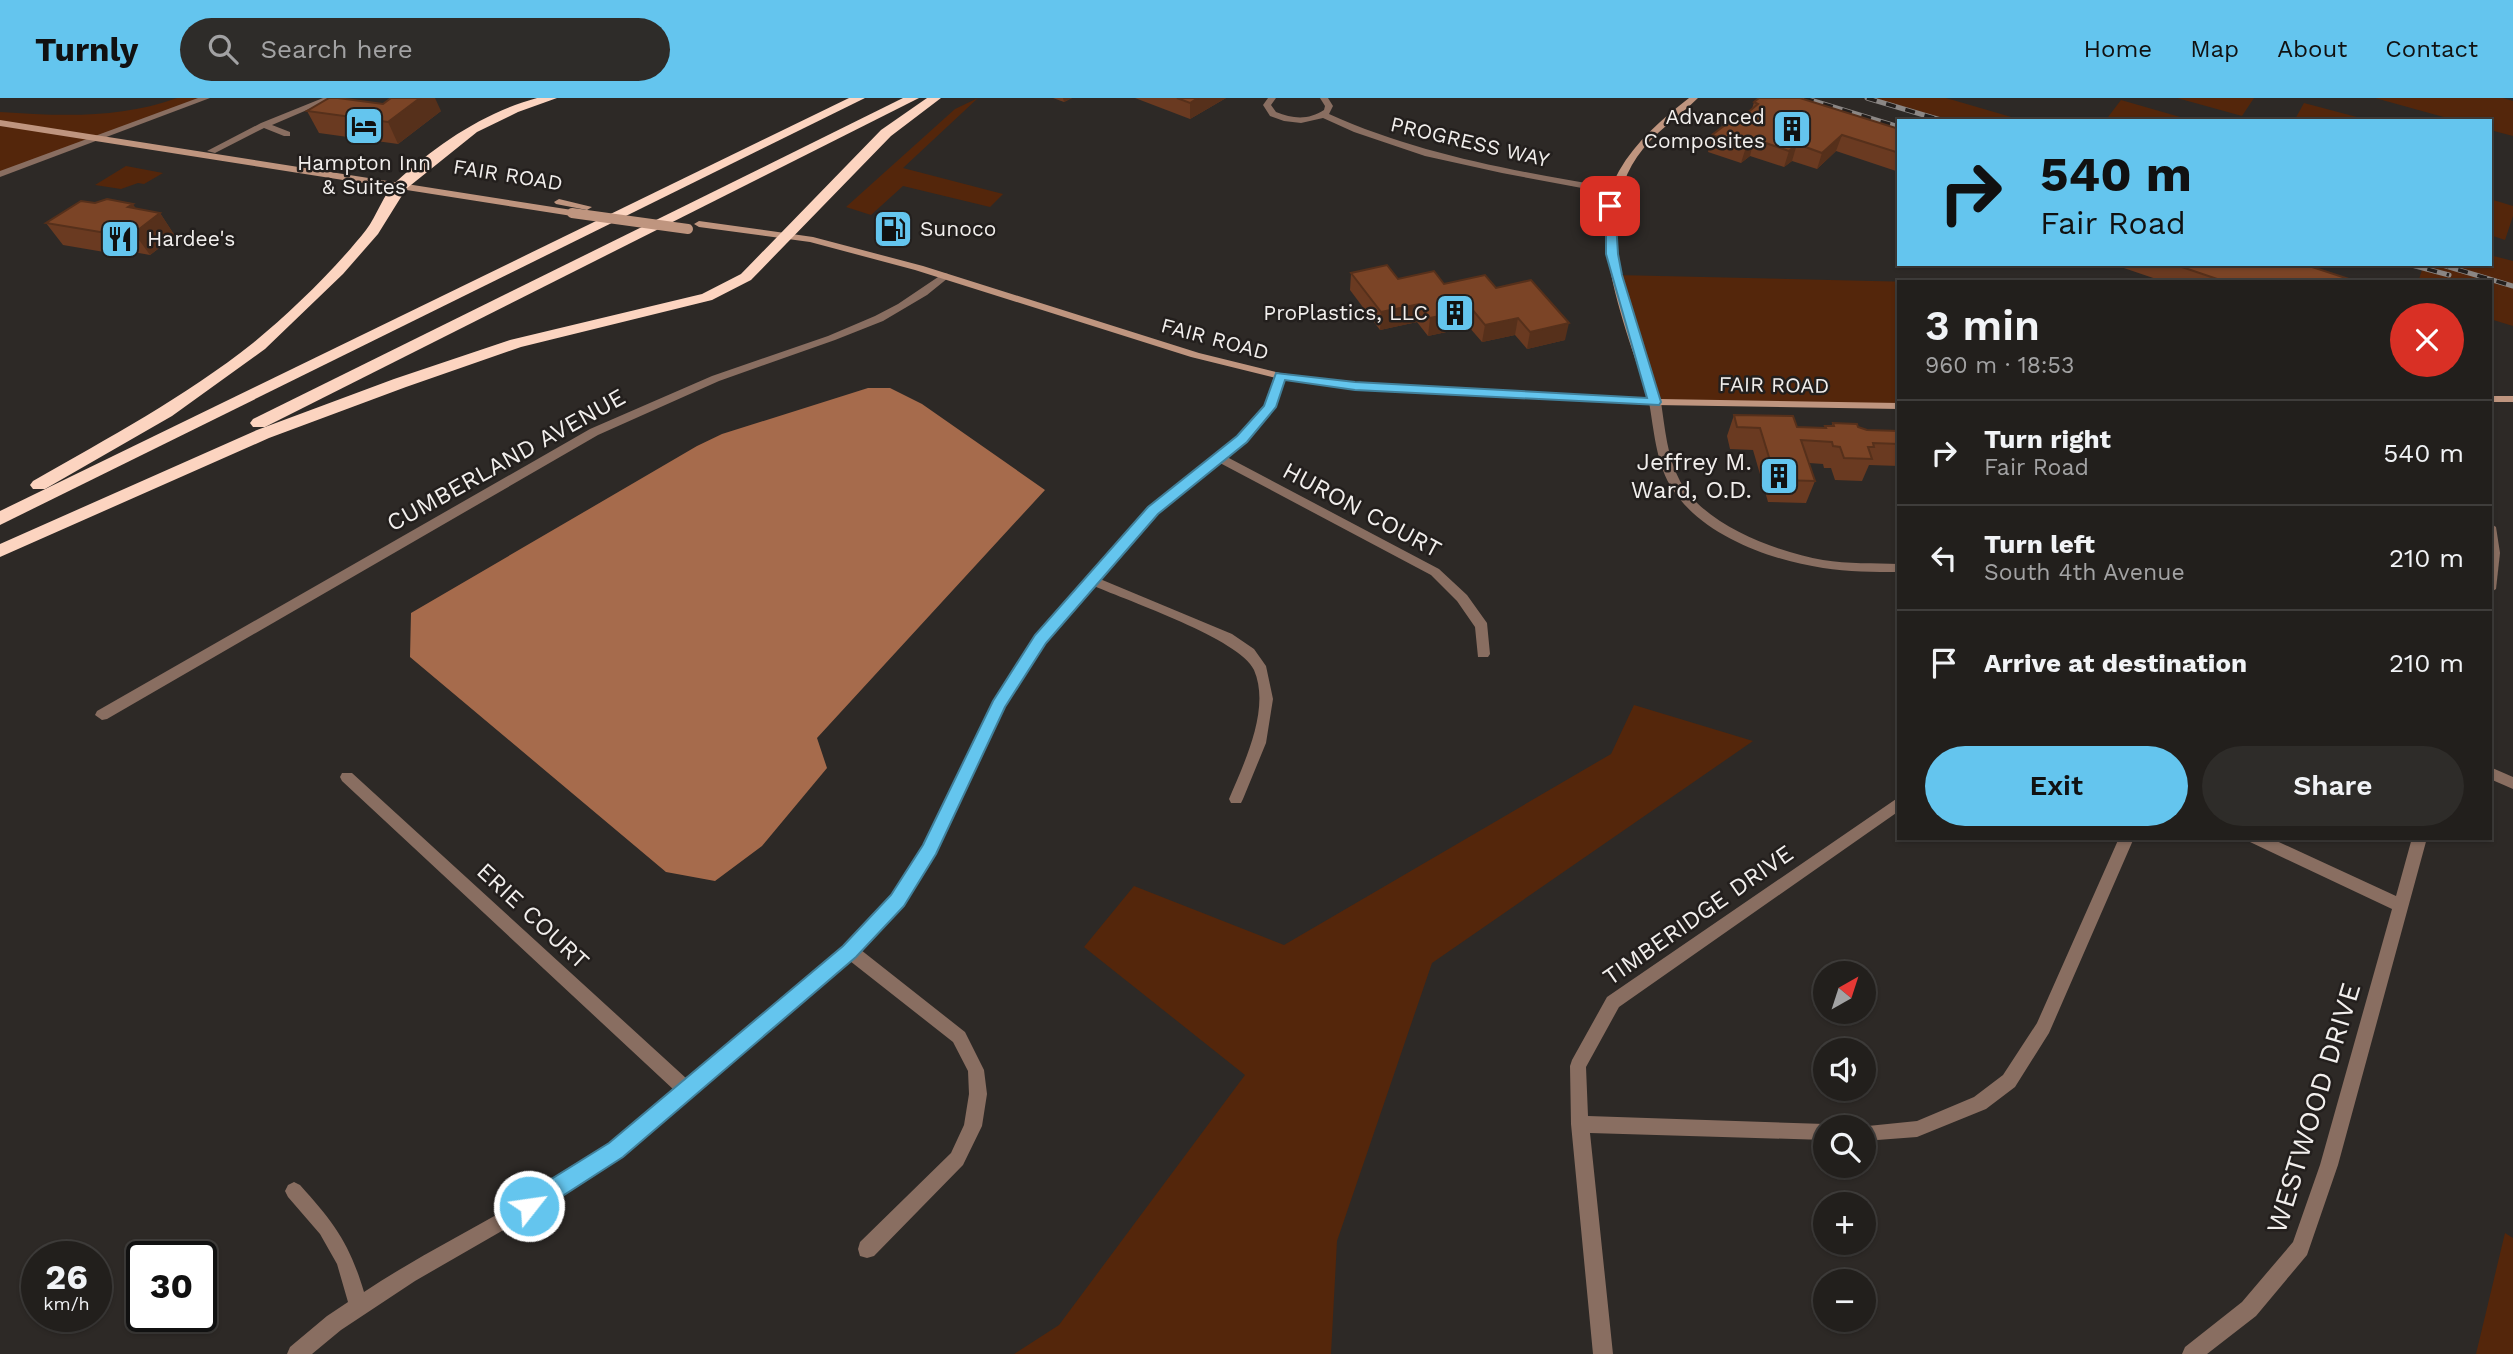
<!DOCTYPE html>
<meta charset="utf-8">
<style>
body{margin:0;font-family:"Work Sans",sans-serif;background:#2e2c29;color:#f1f3f6;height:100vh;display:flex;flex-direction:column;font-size:26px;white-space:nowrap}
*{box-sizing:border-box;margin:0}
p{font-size:23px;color:#a2a2a3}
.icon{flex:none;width:38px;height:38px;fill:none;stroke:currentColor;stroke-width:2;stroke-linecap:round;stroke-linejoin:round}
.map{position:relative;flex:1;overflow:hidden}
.sheet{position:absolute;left:1897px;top:182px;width:595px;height:560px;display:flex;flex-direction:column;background:#221f1c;border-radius:0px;box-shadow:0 2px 5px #0004,0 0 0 2px #3f3d3b}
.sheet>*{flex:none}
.top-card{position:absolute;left:1897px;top:21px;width:595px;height:147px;border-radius:0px;box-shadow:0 2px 5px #0004,0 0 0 2px #3f3d3b;background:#64c5ee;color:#111;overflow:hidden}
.needle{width:46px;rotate:39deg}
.buttons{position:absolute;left:1813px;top:863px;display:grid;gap:14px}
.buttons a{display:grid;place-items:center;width:63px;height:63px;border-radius:50%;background:#221f1c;box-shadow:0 2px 5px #0004,0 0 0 2px #3f3d3b;font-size:35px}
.speed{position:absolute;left:21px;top:1143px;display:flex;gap:14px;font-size:35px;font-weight:700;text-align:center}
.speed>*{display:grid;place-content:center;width:91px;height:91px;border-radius:50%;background:#221f1c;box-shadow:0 2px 5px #0004,0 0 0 2px #3f3d3b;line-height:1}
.speed small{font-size:18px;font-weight:400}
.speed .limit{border:4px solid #111;border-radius:10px;background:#fff;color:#111}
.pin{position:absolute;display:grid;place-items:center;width:60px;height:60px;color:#fff;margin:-30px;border-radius:14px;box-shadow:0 4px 10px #0006}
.me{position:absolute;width:77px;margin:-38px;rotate:60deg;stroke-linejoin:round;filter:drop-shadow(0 0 5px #0008)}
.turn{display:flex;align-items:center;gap:24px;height:147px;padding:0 28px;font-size:32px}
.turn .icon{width:91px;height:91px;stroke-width:2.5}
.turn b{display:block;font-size:49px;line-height:60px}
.round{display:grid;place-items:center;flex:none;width:74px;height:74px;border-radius:37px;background:#2e2c29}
.summary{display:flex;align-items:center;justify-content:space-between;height:119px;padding:0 28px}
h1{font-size:42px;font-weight:600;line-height:52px}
.primary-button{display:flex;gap:14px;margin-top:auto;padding:14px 28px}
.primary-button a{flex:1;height:80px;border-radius:42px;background:#64c5ee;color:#111;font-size:28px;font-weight:600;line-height:80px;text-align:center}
.primary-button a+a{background:#2e2c29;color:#f1f3f6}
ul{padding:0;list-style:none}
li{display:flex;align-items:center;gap:21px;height:105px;padding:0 28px;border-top:2px solid #3f3d3b}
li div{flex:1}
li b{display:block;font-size:26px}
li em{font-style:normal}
header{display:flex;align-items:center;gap:42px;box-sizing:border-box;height:98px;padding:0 35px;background:#64c5ee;color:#111}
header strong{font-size:33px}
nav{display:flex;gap:38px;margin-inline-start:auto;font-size:24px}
.search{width:490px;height:63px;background:#2e2c29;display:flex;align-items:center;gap:18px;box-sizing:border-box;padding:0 24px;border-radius:38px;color:#a2a2a3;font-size:26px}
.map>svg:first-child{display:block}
</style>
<header>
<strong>Turnly</strong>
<div class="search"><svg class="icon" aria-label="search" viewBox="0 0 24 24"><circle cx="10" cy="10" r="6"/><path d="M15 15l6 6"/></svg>Search here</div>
<nav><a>Home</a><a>Map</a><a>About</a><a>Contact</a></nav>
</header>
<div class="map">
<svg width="2513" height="1256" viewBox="0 0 2513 1256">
<rect width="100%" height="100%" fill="#2d2926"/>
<g fill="#54260b">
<path d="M177 0H206L0 76V14C61 18 119 21 177 0Z"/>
<path d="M978 0 903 70 1003 96 990 109 903 88 871 117 846 109 955 11Z"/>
<path d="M1867 0H1946L2025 23H1944Z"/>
<path d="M2177 0H2254L2242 18Z"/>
<path d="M2375 0H2503L2513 3V38L2490 32V23H2458Z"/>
<path d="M2121 2 2194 23H2195H2105Z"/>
<path d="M2304 5 2372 23H2294Z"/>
<path d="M126 68 163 75 144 86 138 85 121 91 95 87Z"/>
<path d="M2490 101 2513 108V118L2505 142 2490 137Z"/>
<path d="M2490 157 2513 163V228L2490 221V184H2418L2424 166H2490Z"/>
<path d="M1616 177 1915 184H1899V308L1655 304Z"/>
<path d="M1634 607 1753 643 1432 865 1337 1143 1331 1256H1014L1059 1227 1245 977 1084 849 1134 788 1284 847 1611 656Z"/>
<path d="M2505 1135 2513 1140V1256H2476Z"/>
</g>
<path fill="#a66b4c" d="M868 290H890L922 306 1045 392 817 640 827 670 762 748 715 783 666 774 410 559 411 515 697 348 722 336Z"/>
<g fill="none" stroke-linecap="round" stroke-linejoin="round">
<g fill="#896e61" fill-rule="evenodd">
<path d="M198 0H210L0 79V73Z"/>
<path d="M323 0H335L272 27 290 34V38H284L264 30 215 55 207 53 261 25Z"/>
<path d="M1268 0H1276L1271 7 1276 14C1293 21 1309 22 1324 12L1325 8 1320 0H1328L1333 8 1329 16C1420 57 1516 73 1614 90L1619 93 1614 96 1502 75 1425 58 1354 34 1323 20 1301 25 1284 23 1270 18 1263 7Z"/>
<path d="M944 175 948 176V180L927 197 883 223 835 242 719 283 598 337 107 621 102 622 95 617 97 613 590 331 712 278 828 238 875 218 898 206Z"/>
<path d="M1280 275 1286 278 1274 311 1246 344 1227 359 1439 471 1467 497 1487 525 1490 556 1488 559H1478L1475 529 1457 503 1431 477 1220 365 1157 416 1100 481 1232 536 1254 551 1266 568 1273 601 1266 645 1243 701 1241 705H1231L1229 701C1244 665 1271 611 1254 572 1240 541 1128 503 1094 488L1045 544 1004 609 935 755 902 807 861 852 965 934 984 972 987 996 982 1028 963 1067 874 1158 867 1160 860 1158 858 1151 860 1144 951 1055 964 1027 969 996 968 973 953 944 850 863 622 1058 571 1093 415 1183 341 1232 312 1256H287L290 1249 327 1218 348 1204 337 1166 320 1136 288 1099 285 1093 288 1087 294 1084 300 1087C334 1125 349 1144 364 1194 427 1152 496 1120 559 1080 601 1054 637 1023 674 992L342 683 340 679 342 675H352L687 981 844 848 892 797 924 747 993 603 1035 538 1149 410 1238 338 1265 308 1274 278Z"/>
<path d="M1655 301 1661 304C1665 330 1667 359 1680 383 1703 426 1776 454 1823 462 1848 466 1874 465 1899 466V474C1874 474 1848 474 1823 470 1770 462 1699 437 1670 387 1656 363 1654 332 1649 304Z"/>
<path d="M2490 425 2496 429 2500 455 2496 491 2490 495Z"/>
<path d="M2490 669 2513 679V691L2490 681Z"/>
<path d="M1899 699V713L1619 909 1586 969 1588 1018 1825 1026 1832 1029H1825V1042L1590 1035 1613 1256H1593L1571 1026 1570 968 1572 962 1607 899Z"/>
<path d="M2119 740H2134L2049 935 2015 989 1986 1011 1917 1039 1864 1043V1029H1858L1917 1023 1974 999 2003 977 2037 925Z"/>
<path d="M2248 740H2270L2396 798 2412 740H2427L2338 1067 2307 1157 2256 1218 2207 1256H2182L2185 1249 2242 1204 2293 1144 2320 1067 2392 811 2250 744Z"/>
</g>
<g fill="#bf957f" fill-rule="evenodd">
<path d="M1689 0H1698C1678 20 1653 35 1637 59 1589 129 1637 228 1660 301L1899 305V311L1655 307 1355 291 1280 281 1191 259 915 172 810 144 699 129 694 126 699 123 813 139 923 168 1199 255 1280 275 1355 285 1648 300C1629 237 1584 135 1619 73 1636 43 1662 21 1689 0Z"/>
<path d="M0 22 572 112 577 115 572 118 0 28Z"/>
<path d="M559 101 592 109 587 112 556 106 554 104Z"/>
<rect x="2490" y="298" width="23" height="6"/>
</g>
<g fill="#fcd4c0" fill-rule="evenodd">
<path d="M537 0H557L518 14 477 34 406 91 378 136 343 176 265 251 172 318 45 391H33L30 387 33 383C108 340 185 299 253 245 291 214 336 170 366 132 377 118 383 96 397 83 438 46 483 15 537 0Z"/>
<path d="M849 0H865L0 427V413Z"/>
<path d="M903 0H919L265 329H253L250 325 253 321Z"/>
<path d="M927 0H941L891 38 751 182 712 202 521 249 406 289 269 340 0 459V446L257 332 394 281 510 242 702 196 741 176 881 32Z"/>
</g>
<g stroke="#8b8785" stroke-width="5">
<g id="rail">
<path d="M1804 0 1899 29"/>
<path d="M1867 0 1944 23"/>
<path d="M2408 166 2449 177"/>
<path d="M2439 166 2513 188"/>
</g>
</g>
<use href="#rail" stroke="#231f1d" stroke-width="3.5" stroke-dasharray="10" stroke-linecap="butt"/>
<path stroke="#bf957f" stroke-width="10" d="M572 115 688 131"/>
</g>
<g fill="#6a3a21">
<path d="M1053 0H1072L1064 4Z"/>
<path d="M1135 0H1226L1190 21Z"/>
<path d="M1754 4 1899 31V74L1836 53 1817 71 1792 63 1784 69 1750 58 1741 65 1708 54 1712 37 1734 26 1752 11Z"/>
<path d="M307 13H441L398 46 319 35Z"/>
<path d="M95 105 160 115 175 138 150 157 122 152 116 156 63 147 46 125Z"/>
<path d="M2112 166H2303L2358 184H2165Z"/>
<path d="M1351 175 1444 186 1496 190 1565 242 1527 251 1515 237 1482 244 1469 229 1428 238 1417 224 1380 232 1350 192Z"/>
<path d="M1734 317 1797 329 1825 330V328H1831L1833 325 1867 332 1896 333 1899 327V368L1869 367 1862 383 1835 382 1831 370H1824L1823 366 1809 365 1815 383 1806 405 1768 404 1753 352 1730 351 1727 338Z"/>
</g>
<g fill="#56301b">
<path d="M420 0H435L441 13 398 46 388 24Z"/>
<path d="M1063 0H1072L1064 4Z"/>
<path d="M1198 0H1226L1190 21V5Z"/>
<path d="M1842 37 1836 53 1817 71 1822 55Z"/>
<path d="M1754 41 1750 58 1741 65 1746 49Z"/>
<path d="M1797 46 1792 63 1784 69 1789 53Z"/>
<path d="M133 106 146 126 160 115 175 138 150 157 134 135 128 109Z"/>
<path d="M107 130 122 152 116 156 100 134Z"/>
<path d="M1419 206 1417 224 1380 232 1381 214Z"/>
<path d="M1472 211 1469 229 1428 238 1430 220Z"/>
<path d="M1518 220 1515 237 1482 244 1485 227Z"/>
<path d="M1569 225 1565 242 1527 251 1530 234Z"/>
</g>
<g fill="#7b4426" stroke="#56301b" stroke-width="2">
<path d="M329 0H338L383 6 391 0H420L388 24 307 13Z"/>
<path d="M1177 0H1198L1190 5Z"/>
<path d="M1759 0H1800L1899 31V55L1842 37 1822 55 1797 46 1789 53 1754 41 1746 49 1712 37 1729 24 1734 26 1758 6 1754 4Z"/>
<path d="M107 101 133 106 128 109 160 115 134 135 107 130 100 134 46 125 81 103 95 105Z"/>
<path d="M2173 166H2303L2358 184H2226Z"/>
<path d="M1387 167 1398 181 1434 173 1444 186 1485 177 1496 190 1531 182 1569 225 1530 234 1518 220 1485 227 1472 211 1430 220 1419 206 1381 214 1351 175Z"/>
<path d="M1734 317 1793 318 1797 329 1826 330 1825 328H1834L1833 325 1857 326 1858 329 1867 332 1899 333V346L1873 345 1874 349H1868L1872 361 1844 360 1840 349 1833 348 1832 344 1801 342 1815 383 1776 382 1760 330 1737 329Z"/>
</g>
<path fill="#64c5ee" stroke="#41809b" stroke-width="2" d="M1606 106 1615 108 1618 156 1622 177 1661 304 1659 307 1355 292 1285 282 1276 309 1247 344 1158 416 1046 545 1005 609 936 756 904 808 856 859 623 1059 536 1115 529 1118 521 1115 518 1108 521 1100 609 1045 843 848 891 797 923 747 993 603 1035 537 1148 409 1237 338 1264 308 1276 275 1355 284 1647 300 1606 156Z"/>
<defs>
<g id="hotel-square" transform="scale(2.0125)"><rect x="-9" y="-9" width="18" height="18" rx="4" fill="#64c5ee" stroke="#231f1d"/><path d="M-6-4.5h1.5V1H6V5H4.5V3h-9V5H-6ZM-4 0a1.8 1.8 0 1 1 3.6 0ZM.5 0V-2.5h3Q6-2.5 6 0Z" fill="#111"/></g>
<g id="building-square" transform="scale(2.0125)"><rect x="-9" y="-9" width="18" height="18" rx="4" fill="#64c5ee" stroke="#231f1d"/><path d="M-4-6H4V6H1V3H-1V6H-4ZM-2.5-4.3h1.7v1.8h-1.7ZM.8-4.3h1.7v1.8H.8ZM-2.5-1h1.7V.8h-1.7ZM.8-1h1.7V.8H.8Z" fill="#111"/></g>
<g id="fuel-square" transform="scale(2.0125)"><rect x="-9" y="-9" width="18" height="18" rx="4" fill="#64c5ee" stroke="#231f1d"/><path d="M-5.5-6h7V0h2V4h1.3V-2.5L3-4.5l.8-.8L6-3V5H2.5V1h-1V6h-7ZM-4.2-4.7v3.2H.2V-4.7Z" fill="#111"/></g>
<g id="restaurant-square" transform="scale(2.0125)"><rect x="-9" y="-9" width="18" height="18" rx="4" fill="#64c5ee" stroke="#231f1d"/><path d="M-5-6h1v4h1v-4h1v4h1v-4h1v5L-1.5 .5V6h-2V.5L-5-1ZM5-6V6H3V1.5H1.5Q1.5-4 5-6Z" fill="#111"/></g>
</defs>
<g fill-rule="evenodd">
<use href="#hotel-square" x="364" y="28"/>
<use href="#building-square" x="1792" y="31"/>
<use href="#fuel-square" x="893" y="131"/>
<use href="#restaurant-square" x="120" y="141"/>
<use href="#building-square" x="1455" y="215"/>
<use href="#building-square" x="1779" y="378"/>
</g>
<g text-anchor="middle" stroke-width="5" stroke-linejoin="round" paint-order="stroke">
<g font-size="21" fill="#f2efed" stroke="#231f1d" text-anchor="end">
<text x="1765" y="26">Advanced<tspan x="1765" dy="24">Composites</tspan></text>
<text x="364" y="72" text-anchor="middle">Hampton Inn<tspan x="364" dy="24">&amp; Suites</tspan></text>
<text x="920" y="138" text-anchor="start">Sunoco</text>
<text x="147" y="148" text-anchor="start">Hardee's</text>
<text x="1428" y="222">ProPlastics, LLC</text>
</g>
<g font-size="21" fill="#f2efed" stroke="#231f1d">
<text transform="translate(1470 44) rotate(13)" y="7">PROGRESS WAY</text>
<text transform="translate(508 77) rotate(9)" y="7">FAIR ROAD</text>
<text transform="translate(1215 241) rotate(15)" y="7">FAIR ROAD</text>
<text transform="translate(1774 287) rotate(1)" y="7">FAIR ROAD</text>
</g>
<g font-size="24" fill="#f2efed" stroke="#231f1d">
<text transform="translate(506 362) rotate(-29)" y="8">CUMBERLAND AVENUE</text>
<text transform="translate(1362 412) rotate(28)" y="8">HURON COURT</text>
<text transform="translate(1698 817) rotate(-35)" y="8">TIMBERIDGE DRIVE</text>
<text transform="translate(533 818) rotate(43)" y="8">ERIE COURT</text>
</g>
<g font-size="24" fill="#f2efed" stroke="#231f1d" text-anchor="end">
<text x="1752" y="372">Jeffrey M.<tspan x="1752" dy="28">Ward, O.D.</tspan></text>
</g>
<g font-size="28" fill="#f2efed" stroke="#231f1d">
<text transform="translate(2313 1010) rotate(-73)" y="10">WESTWOOD DRIVE</text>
</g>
</g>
</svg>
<div class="buttons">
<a><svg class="needle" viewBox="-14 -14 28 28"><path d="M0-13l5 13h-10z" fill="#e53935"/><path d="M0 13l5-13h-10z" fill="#a2a2a3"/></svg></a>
<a><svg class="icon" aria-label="sound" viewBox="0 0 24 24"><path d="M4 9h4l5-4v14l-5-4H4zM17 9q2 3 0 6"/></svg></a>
<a><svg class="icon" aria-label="search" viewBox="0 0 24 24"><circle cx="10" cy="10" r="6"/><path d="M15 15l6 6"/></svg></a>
<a>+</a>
<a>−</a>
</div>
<div class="speed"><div>26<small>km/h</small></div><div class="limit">30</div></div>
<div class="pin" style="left:1610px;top:108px;background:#d93025"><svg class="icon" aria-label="arrive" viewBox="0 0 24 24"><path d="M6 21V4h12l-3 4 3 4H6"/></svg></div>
<svg class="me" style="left:529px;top:1108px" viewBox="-20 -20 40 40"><circle r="17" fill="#64c5ee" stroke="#fff" stroke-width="3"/><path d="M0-11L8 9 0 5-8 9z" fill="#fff"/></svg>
<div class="top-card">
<div class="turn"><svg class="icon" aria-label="right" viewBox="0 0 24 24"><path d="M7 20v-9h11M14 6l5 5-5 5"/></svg><div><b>540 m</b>Fair Road</div></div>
</div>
<section class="sheet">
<div class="summary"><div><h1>3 min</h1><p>960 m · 18:53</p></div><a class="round" style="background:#d93025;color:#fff"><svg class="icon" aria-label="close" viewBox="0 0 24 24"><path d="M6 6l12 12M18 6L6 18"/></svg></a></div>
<ul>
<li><svg class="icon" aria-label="right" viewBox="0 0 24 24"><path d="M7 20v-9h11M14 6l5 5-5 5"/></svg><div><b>Turn right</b><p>Fair Road</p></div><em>540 m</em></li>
<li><svg class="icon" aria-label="left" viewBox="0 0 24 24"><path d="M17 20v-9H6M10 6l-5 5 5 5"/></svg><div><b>Turn left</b><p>South 4th Avenue</p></div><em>210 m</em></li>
<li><svg class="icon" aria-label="arrive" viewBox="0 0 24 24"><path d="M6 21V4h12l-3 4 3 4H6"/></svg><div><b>Arrive at destination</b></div><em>210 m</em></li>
</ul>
<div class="primary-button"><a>Exit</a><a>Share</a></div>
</section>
</div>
